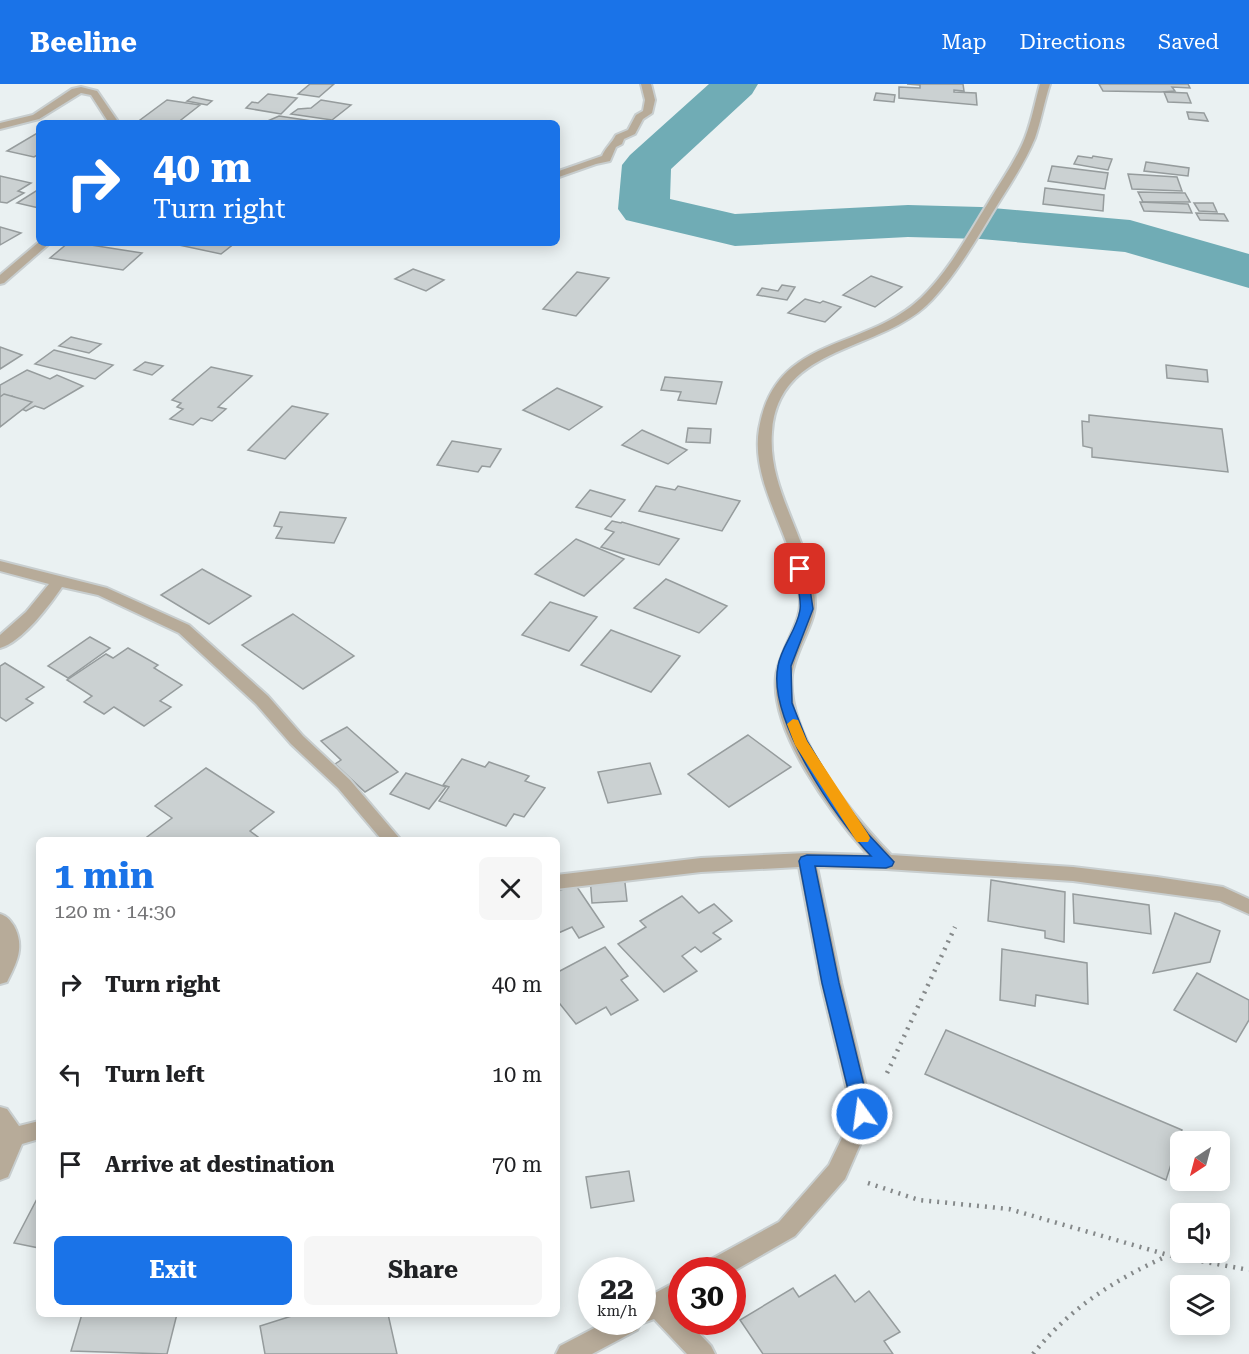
<!DOCTYPE html>
<meta charset="utf-8">
<style>
body{margin:0;font-family:"Roboto Serif",serif;background:#f6f6f6;color:#202124;height:100vh;display:flex;flex-direction:column;font-size:22px;white-space:nowrap}
*{box-sizing:border-box;margin:0}
p{font-size:20px;color:#757577}
.icon{flex:none;width:33px;height:33px;fill:none;stroke:currentColor;stroke-width:2;stroke-linecap:round;stroke-linejoin:round}
.map{position:relative;flex:1;overflow:hidden}
.panel{position:absolute;left:36px;top:753px;width:524px;height:480px;display:flex;flex-direction:column;background:#fff;border-radius:9px;box-shadow:0 3px 15px #0003}
.panel>*{flex:none}
.guide{position:absolute;left:36px;top:36px;width:524px;height:126px;border-radius:9px;box-shadow:0 3px 15px #0003;background:#1a73e8;color:#fff;overflow:hidden}
.needle{width:39px;rotate:216deg}
.controls{position:absolute;left:1170px;top:1047px;display:grid;gap:12px}
.controls a{display:grid;place-items:center;width:60px;height:60px;border-radius:9px;background:#fff;box-shadow:0 3px 15px #0003;font-size:30px}
.speed{position:absolute;left:578px;top:1173px;display:flex;gap:12px;font-size:30px;font-weight:700;text-align:center}
.speed>*{display:grid;place-content:center;width:78px;height:78px;border-radius:50%;background:#fff;box-shadow:0 3px 15px #0003;line-height:1}
.speed small{font-size:15px;font-weight:400}
.speed .limit{border:9px solid #d22;background:#fff;color:#111}
.pin{position:absolute;display:grid;place-items:center;width:51px;height:51px;color:#fff;margin:-26px;border-radius:12px;box-shadow:0 3px 9px #0006}
.me{position:absolute;width:66px;margin:-33px;rotate:346deg;stroke-linejoin:round;filter:drop-shadow(0 0 4px #0008)}
.turn{display:flex;align-items:center;gap:21px;height:126px;padding:0 18px;font-size:27px}
.turn .icon{width:78px;height:78px;stroke-width:2.5}
.turn b{display:block;font-size:42px;line-height:51px}
.round{display:grid;place-items:center;flex:none;width:63px;height:63px;border-radius:9px;background:#f6f6f6}
.headline{display:flex;align-items:center;justify-content:space-between;height:102px;padding:0 18px}
h1{font-size:36px;font-weight:700;line-height:45px;color:#1a73e8}
.primary-button{display:flex;gap:12px;margin-top:auto;padding:12px 18px}
.primary-button a{flex:1;height:69px;border-radius:9px;background:#1a73e8;color:#fff;font-size:24px;font-weight:700;line-height:69px;text-align:center}
.primary-button a+a{background:#f6f6f6;color:#202124}
ul{padding:0;list-style:none}
li{display:flex;align-items:center;gap:18px;height:90px;padding:0 18px}
li div{flex:1}
li b{display:block;font-size:22px}
li em{font-style:normal}
header{display:flex;align-items:center;gap:36px;box-sizing:border-box;height:84px;padding:0 30px;background:#1a73e8;color:#fff}
header strong{font-size:28px}
nav{display:flex;gap:33px;margin-inline-start:auto;font-size:21px}
.map>svg:first-child{display:block}
</style>
<header>
<strong>Beeline</strong>
<nav><a>Map</a><a>Directions</a><a>Saved</a></nav>
</header>
<div class="map">
<svg width="1249" height="1270" viewBox="0 0 1249 1270">
<rect width="100%" height="100%" fill="#eaf1f2"/>
<g fill="none" stroke-linecap="round" stroke-linejoin="round">
<path fill="#70acb5" fill-rule="evenodd" d="M709 0H758L752 10 671 85 670 115 735 130 908 121 981 123 1130 136 1249 170V204L1125 168 981 155 908 153 735 162 626 136 618 125 622 81 630 71Z"/>
</g>
<g fill="#cbd1d2" stroke="#969c9d" stroke-width="1.5">
<path d="M310 0H334L319 13 298 10Z"/>
<path d="M907 0H963L964 7 954 6V8L976 9 977 21 899 14V3L920 4V1Z"/>
<path d="M1099 0H1188L1190 4 1172 3 1175 7 1161 8 1103 7Z"/>
<path d="M1164 8 1187 9 1191 19 1168 18Z"/>
<path d="M876 9 895 11 894 18 874 16Z"/>
<path d="M268 10 297 14 281 30 246 24 252 18 258 19Z"/>
<path d="M193 13 212 17 207 21 187 17Z"/>
<path d="M167 16 200 21 177 39H136Z"/>
<path d="M321 16 351 21 332 36 291 30 298 25 311 24Z"/>
<path d="M1187 28 1204 29 1208 37 1189 35Z"/>
<path d="M279 32 312 37 263 39Z"/>
<path d="M39 48V70L34 73 7 67Z"/>
<path d="M1078 72 1092 74 1093 72 1112 75 1108 86 1074 80Z"/>
<path d="M1146 78 1189 84 1188 92 1144 87Z"/>
<path d="M1052 82 1108 89 1105 105 1048 97Z"/>
<path d="M1128 90 1177 93 1182 107 1132 105Z"/>
<path d="M0 92 31 99 18 107 24 109 7 119 0 118Z"/>
<path d="M1045 104 1104 111 1103 127 1043 120Z"/>
<path d="M39 105V124L17 119Z"/>
<path d="M1138 108 1185 109 1190 118H1143Z"/>
<path d="M1140 118 1188 120 1192 129 1144 127Z"/>
<path d="M1194 119H1213L1217 128 1199 127Z"/>
<path d="M1196 129 1224 130 1228 137 1200 136Z"/>
<path d="M0 143 21 149 0 161Z"/>
<path d="M68 159H78L142 169 123 186 50 174Z"/>
<path d="M176 159H235L221 170 174 160Z"/>
<path d="M413 185 444 196 426 207 395 195Z"/>
<path d="M577 188 609 194 576 232 543 225Z"/>
<path d="M871 192 902 203 875 223 843 211Z"/>
<path d="M782 201 795 203 787 216 757 211 762 204 778 207Z"/>
<path d="M805 215 820 219 823 217 841 223 825 238 788 229Z"/>
<path d="M71 253 101 260 89 269 59 262Z"/>
<path d="M0 263 22 271 0 285Z"/>
<path d="M54 266 113 281 95 295 35 280Z"/>
<path d="M145 278 163 282 152 291 134 286Z"/>
<path d="M1166 281 1207 286 1208 298 1167 294Z"/>
<path d="M211 283 252 292 218 323 226 325 212 337 201 334 193 341 170 335 183 325 177 323 181 319 172 316Z"/>
<path d="M27 286 50 295 57 291 83 302 44 325 35 322 26 327 10 320 18 315 12 312 3 318 0 316V301Z"/>
<path d="M665 293 722 298 716 320 678 316 681 308 661 306Z"/>
<path d="M557 304 602 323 569 346 523 326Z"/>
<path d="M4 310 32 318 0 343V313Z"/>
<path d="M292 322 328 330 285 375 248 366Z"/>
<path d="M1089 331 1222 345 1228 388 1092 373V364L1083 362 1082 337 1089 338Z"/>
<path d="M688 344 711 345 710 359 686 358Z"/>
<path d="M642 346 687 366 668 380 622 361Z"/>
<path d="M452 357 501 365 490 383 482 382 478 388 437 381Z"/>
<path d="M656 402 675 406 678 402 740 417 722 447 639 427Z"/>
<path d="M590 406 625 416 611 433 576 423Z"/>
<path d="M280 428 346 434 334 459 276 454 282 443 274 442Z"/>
<path d="M612 437 621 439 622 438 679 455 659 481 601 463 614 448 605 445Z"/>
<path d="M576 455 624 475 584 512 535 490Z"/>
<path d="M202 485 251 512 209 540 161 511Z"/>
<path d="M666 495 727 522 699 549 634 524Z"/>
<path d="M550 518 597 533 569 567 522 551Z"/>
<path d="M293 530 354 572 303 605 242 561Z"/>
<path d="M611 546 680 572 651 608 581 581Z"/>
<path d="M90 553 110 564 68 594 48 582Z"/>
<path d="M128 564 158 581 154 584 182 601 160 617 171 623 144 642 114 623 104 630 84 618 92 612 67 596 106 570 113 574Z"/>
<path d="M5 579 44 603 26 615 33 619 6 637 0 633V582Z"/>
<path d="M347 643 398 688 365 708 335 680 341 676 321 657Z"/>
<path d="M748 651 791 683 729 723 688 690Z"/>
<path d="M462 675 485 683 489 678 529 692 525 697 545 704 524 733 514 730 506 742 439 717 449 703 443 701Z"/>
<path d="M650 679 661 710 608 719 598 688Z"/>
<path d="M206 684 274 728 250 747 258 753 254 756H143L172 734 155 722Z"/>
<path d="M406 689 446 703 429 725 390 710Z"/>
<path d="M624 790 627 817 592 819 590 793Z"/>
<path d="M991 796 1065 808 1064 858 1045 854V847L988 837Z"/>
<path d="M575 800 604 843 579 854 572 843 556 850V808Z"/>
<path d="M1073 810 1149 821 1151 850 1074 839Z"/>
<path d="M682 812 699 829 714 820 732 837 713 849 721 855 701 868 695 863 682 872 697 887 664 908 618 860 646 843 640 837Z"/>
<path d="M1175 829 1220 847 1210 878 1153 889Z"/>
<path d="M605 863 628 892 621 896 638 916 611 931 606 923 576 940 556 915V889Z"/>
<path d="M1002 865 1087 879 1088 920 1036 911 1035 922 1000 916Z"/>
<path d="M1197 889 1249 916V936L1236 958 1174 926Z"/>
<path d="M946 946 1182 1046 1166 1096 925 990Z"/>
<path d="M629 1087 634 1117 591 1124 586 1093Z"/>
<path d="M39 1111V1164L14 1159Z"/>
<path d="M835 1191 855 1218 869 1207 900 1248 884 1257 893 1270H763L740 1236 793 1204 799 1213Z"/>
<path d="M82 1230H177L167 1270 71 1267Z"/>
<path d="M298 1230H388L397 1270H265L260 1242Z"/>
</g>
<g fill="none" stroke-linecap="round" stroke-linejoin="round">
<g stroke="#c8cecf" stroke-width="4">
<g id="minor">
<path d="M641 0H651L655 16 652 29 643 35 635 50 624 55 622 60 616 63 610 77 596 80 556 94V88L602 72C606 63 612 59 616 51L628 46 636 31 643 27 645 16Z"/>
<path d="M1040 0H1050C1044 18 1041 37 1035 54 1026 76 1013 96 1001 115 979 150 960 186 932 216 883 269 778 259 772 348 767 409 814 460 815 520 815 540 795 567 792 591 786 652 852 730 891 771L1073 783 1157 793 1223 803 1249 815V830L1220 817 1073 797 886 785 817 783 841 899 873 1031 845 1095 795 1152 732 1188 703 1186 706 1178 779 1138 829 1081 853 1031 821 899 799 783 701 788 556 805V791L701 774 807 769 868 771C832 730 770 649 776 592 779 568 799 542 800 521 802 463 749 404 759 345 775 250 864 268 921 214 949 187 968 151 988 119 1001 97 1016 77 1025 54 1032 36 1035 18 1040 0Z"/>
<path d="M81 3 97 7 119 39H109L91 11 81 9 39 35 0 45V39L33 31 72 5Z"/>
<path d="M39 158 50 159 4 199 0 200V191Z"/>
<path d="M0 477 107 504 189 541 268 612 303 652 350 696 401 756H382L338 704 291 660 256 620 179 549 98 511 62 503C49 522 22 558 0 564V551L26 528 49 500 0 487Z"/>
<path d="M0 830C7 832 10 836 14 842 25 863 17 878 7 898L0 900Z"/>
<path d="M0 1023 7 1025 19 1042 39 1037V1055L22 1060 8 1093 0 1096Z"/>
<path d="M681 1195V1219L674 1223 681 1230V1238H688L711 1262 715 1270H687L654 1235 640 1240 637 1246 592 1270H556L560 1262 606 1238H642V1216Z"/>
</g>
</g>
<g stroke="#85898a" stroke-width="4.5" stroke-dasharray="2 6" stroke-linecap="butt">
<path d="M887 989 955 843"/>
<path d="M868 1099 919 1116 1009 1125 1168 1171 1249 1186"/>
<path d="M1033 1270C1070 1224 1114 1196 1167 1172"/>
</g>
<use href="#minor" fill="#b7ab99" fill-rule="evenodd"/>
</g>
<path fill="#1a73e8" stroke="#114b97" stroke-width="1.5" d="M800 481 807 485 813 525 791 582 792 619 807 657 841 713 868 750 894 778 892 782 886 784 815 782 839 899 871 1030 869 1036 862 1038 856 1036 854 1030 822 899 799 777 801 773 807 771 871 772C836 735 767 635 778 582 781 563 797 546 800 526 802 515 796 497 794 485Z"/>
<path fill="#f59e0b" d="M793 635 798 636 807 657 868 750 870 754 868 758H857L795 661 787 640Z"/>
</svg>
<div class="controls">
<a><svg class="needle" viewBox="-14 -14 28 28"><path d="M0-13l5 13h-10z" fill="#e53935"/><path d="M0 13l5-13h-10z" fill="#757577"/></svg></a>
<a><svg class="icon" aria-label="sound" viewBox="0 0 24 24"><path d="M4 9h4l5-4v14l-5-4H4zM17 9q2 3 0 6"/></svg></a>
<a><svg class="icon" aria-label="layers" viewBox="0 0 24 24"><path d="M12 4l9 5-9 5-9-5zM3 14l9 5 9-5"/></svg></a>
</div>
<div class="speed"><div>22<small>km/h</small></div><div class="limit">30</div></div>
<div class="pin" style="left:800px;top:485px;background:#d93025"><svg class="icon" aria-label="arrive" viewBox="0 0 24 24"><path d="M6 21V4h12l-3 4 3 4H6"/></svg></div>
<svg class="me" style="left:862px;top:1030px" viewBox="-20 -20 40 40"><circle r="17" fill="#1a73e8" stroke="#fff" stroke-width="3"/><path d="M0-11L8 9 0 5-8 9z" fill="#fff"/></svg>
<div class="guide">
<div class="turn"><svg class="icon" aria-label="right" viewBox="0 0 24 24"><path d="M7 20v-9h11M14 6l5 5-5 5"/></svg><div><b>40 m</b>Turn right</div></div>
</div>
<section class="panel">
<div class="headline"><div><h1>1 min</h1><p>120 m · 14:30</p></div><a class="round"><svg class="icon" aria-label="close" viewBox="0 0 24 24"><path d="M6 6l12 12M18 6L6 18"/></svg></a></div>
<ul>
<li><svg class="icon" aria-label="right" viewBox="0 0 24 24"><path d="M7 20v-9h11M14 6l5 5-5 5"/></svg><div><b>Turn right</b></div><em>40 m</em></li>
<li><svg class="icon" aria-label="left" viewBox="0 0 24 24"><path d="M17 20v-9H6M10 6l-5 5 5 5"/></svg><div><b>Turn left</b></div><em>10 m</em></li>
<li><svg class="icon" aria-label="arrive" viewBox="0 0 24 24"><path d="M6 21V4h12l-3 4 3 4H6"/></svg><div><b>Arrive at destination</b></div><em>70 m</em></li>
</ul>
<div class="primary-button"><a>Exit</a><a>Share</a></div>
</section>
</div>
